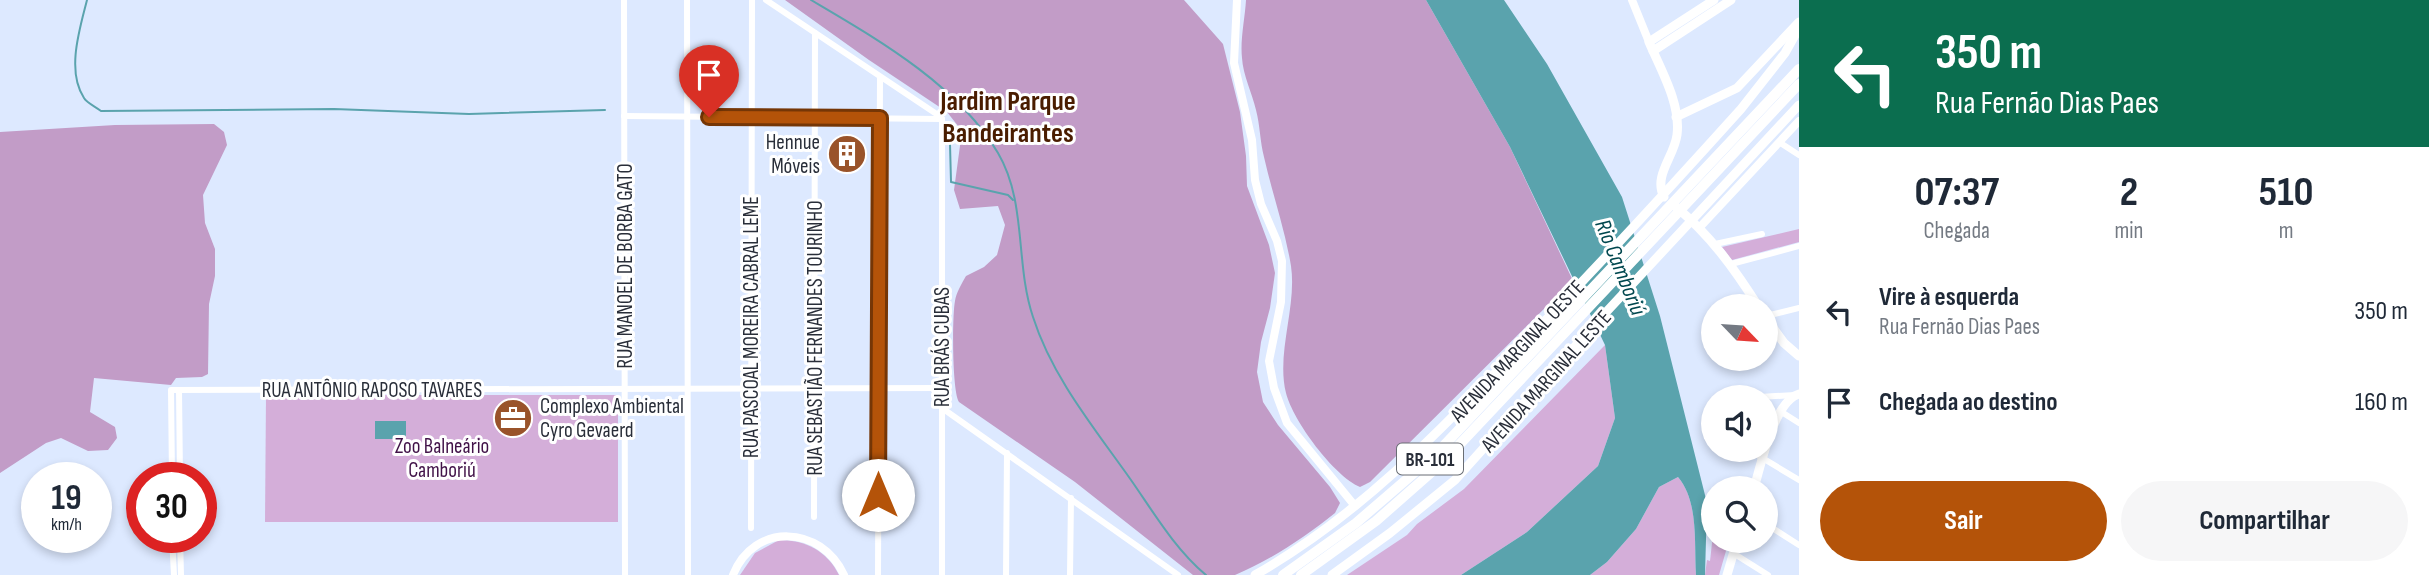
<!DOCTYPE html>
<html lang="pt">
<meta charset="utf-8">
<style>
body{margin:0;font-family:"Sofia Sans Condensed",sans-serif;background:#f6f6f7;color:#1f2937;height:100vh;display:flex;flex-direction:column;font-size:26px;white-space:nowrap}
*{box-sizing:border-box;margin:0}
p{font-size:23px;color:#747a83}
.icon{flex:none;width:38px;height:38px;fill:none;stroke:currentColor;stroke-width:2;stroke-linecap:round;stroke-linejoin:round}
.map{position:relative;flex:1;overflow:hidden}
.panel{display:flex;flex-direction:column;background:#fff;width:630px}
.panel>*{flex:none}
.top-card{background:#0b6e4f;color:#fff;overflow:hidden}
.needle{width:46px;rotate:115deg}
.fabs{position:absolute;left:1701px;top:294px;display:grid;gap:14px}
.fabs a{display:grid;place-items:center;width:77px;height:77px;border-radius:50%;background:#fff;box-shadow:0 4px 10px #0003;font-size:35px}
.speed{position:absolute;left:21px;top:462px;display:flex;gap:14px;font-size:35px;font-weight:700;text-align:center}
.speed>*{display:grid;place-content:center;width:91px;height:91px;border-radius:50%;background:#fff;box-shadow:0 4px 10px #0003;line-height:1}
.speed small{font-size:18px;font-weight:400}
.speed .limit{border:10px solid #d22;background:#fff;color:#111}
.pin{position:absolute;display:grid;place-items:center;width:60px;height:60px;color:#fff;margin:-72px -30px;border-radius:50% 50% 50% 0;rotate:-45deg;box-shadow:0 0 7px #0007}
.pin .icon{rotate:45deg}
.me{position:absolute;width:77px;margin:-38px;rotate:0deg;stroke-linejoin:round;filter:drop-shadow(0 0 5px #0008)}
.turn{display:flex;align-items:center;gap:24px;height:147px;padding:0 21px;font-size:32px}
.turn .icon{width:91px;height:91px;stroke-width:2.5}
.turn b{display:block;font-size:49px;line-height:60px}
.eta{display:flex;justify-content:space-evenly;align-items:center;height:119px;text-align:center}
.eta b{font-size:42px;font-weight:700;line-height:49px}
.button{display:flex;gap:14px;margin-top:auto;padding:14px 21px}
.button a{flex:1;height:80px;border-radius:42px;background:#b45309;color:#fff;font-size:28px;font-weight:700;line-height:80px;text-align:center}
.button a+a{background:#f6f6f7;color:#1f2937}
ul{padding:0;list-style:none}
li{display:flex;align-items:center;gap:21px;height:91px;padding:0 21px}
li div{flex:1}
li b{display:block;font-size:26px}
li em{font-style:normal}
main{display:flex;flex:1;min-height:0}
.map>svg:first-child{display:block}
</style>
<main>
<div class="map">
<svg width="1799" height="575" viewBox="0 0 1799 575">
<rect width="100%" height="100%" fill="#dde9ff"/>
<g fill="#d4aed9">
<path d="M1799 229V242L1732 260 1722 247Z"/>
<path d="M1605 345 1615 418 1598 466 1527 532 1461 575H1347L1407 535 1417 524 1464 489Z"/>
<path d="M266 395H618V522H265Z"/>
<path d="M1678 477C1699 502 1694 543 1696 575H1590L1607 562 1636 529 1659 487Z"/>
<path d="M1713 534V541H1723L1728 544 1719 575H1705L1707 560 1710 561Z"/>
<path d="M779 540C806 540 827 551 839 575H740L755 553Z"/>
</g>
<g fill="#c29cc7">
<path d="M785 0H1184L1223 44 1240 112 1246 156 1247 186 1269 245 1275 273 1270 308 1261 342 1257 372 1263 402 1278 425 1330 487 1340 503 1335 513C1305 537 1271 560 1235 575H1193L1075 482 959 402C952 392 952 316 955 301 956 293 962 283 966 276L984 267 997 255 1005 225 998 206 960 209 954 190 962 131 947 112 869 60Z"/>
<path d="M1246 0H1426L1510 147 1575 285 1564 289 1370 482 1360 487C1334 476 1293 421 1286 393 1276 353 1297 307 1291 266 1285 229 1272 193 1264 157 1260 142 1260 125 1256 110 1252 93 1243 75 1242 58 1240 40 1245 18 1246 0Z"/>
<path d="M214 124 224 132 227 145 203 195 205 223 215 249V276L209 304 208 374 202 377 176 378 171 385 94 378 90 412 115 427 117 438 108 450 88 451 61 438 46 443 0 473V132L115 125Z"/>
</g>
<g fill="#5aa3ad">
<path d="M1426 0H1504L1547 64 1622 197 1660 316 1707 503 1705 575H1696C1694 543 1699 502 1678 477L1659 487 1636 529 1607 562 1590 575H1461L1527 532 1598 466 1615 418 1605 345 1510 147Z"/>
<rect x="375" y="421" width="31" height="18"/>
</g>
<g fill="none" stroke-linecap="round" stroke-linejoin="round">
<g stroke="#5aa3ad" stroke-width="2">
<path d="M87 0C80 28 66 71 84 98 87 103 96 107 101 111L334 109 469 114 605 110"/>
<path d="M811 0C877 39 957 84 998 153 1027 202 1015 264 1033 317 1052 377 1095 429 1131 480 1154 513 1175 549 1206 575"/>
<path d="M945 132 950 144 951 182 1008 195 1013 200"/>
</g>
<g stroke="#fff" stroke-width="6">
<path d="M624 0 625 575"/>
<path d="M687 0 688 575"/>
<path d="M766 0 941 117"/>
<path d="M624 116 942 119"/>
<path d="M1779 142 1799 155"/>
<path d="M1715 244 1762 234"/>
<path d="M1731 264 1799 246"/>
<path d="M1766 316 1799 308"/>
<path d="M179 390 180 478"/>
<path d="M1759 397 1795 395"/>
<path d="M942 408 1178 575"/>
<path d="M1780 411 1799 423"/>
<path d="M1712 428H1713"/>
<path d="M1749 450 1799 480"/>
<path d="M172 478 171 390 942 388"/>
<path d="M814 517 815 33"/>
<path d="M1766 524 1799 545"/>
<path d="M751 528 752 0"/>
<path d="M172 537 174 575"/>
<path d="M180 537 181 575"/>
<path d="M1733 553 1768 575"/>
<path d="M878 575 880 77"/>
<path d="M942 575V119"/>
<path d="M1006 575 1007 453"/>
<path d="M1070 575 1071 498"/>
</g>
<g stroke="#fff" stroke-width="8">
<path d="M1237 0 1234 63 1252 140 1255 180 1261 204 1277 241 1282 261 1281 302 1269 361 1274 388 1287 423 1355 506"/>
<path d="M1632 0 1649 42"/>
<path d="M1700 227 1799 121"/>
<path d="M733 575C754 522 821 525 844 575"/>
</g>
<g stroke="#fff" stroke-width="9">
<path d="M1653 51 1731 0"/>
<path d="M1676 117 1737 88 1799 22"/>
<path d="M1664 197C1653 176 1674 157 1677 135 1681 104 1661 70 1649 42L1714 0"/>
<path d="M1675 206C1710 235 1734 268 1758 306"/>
<path d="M1766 318 1784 343 1799 356"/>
<path d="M1754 488C1761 465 1774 401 1799 394"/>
<path d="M1255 575C1360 515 1438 433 1520 347 1595 269 1669 189 1741 109L1785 53 1799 28"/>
<path d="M1332 575 1390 533 1455 480 1596 323 1799 105"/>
<path d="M1727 575 1737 541"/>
</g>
<g stroke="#fff" stroke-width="10">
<path d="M1283 575 1356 523 1435 455 1799 69"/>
<path d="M1301 575 1376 521 1443 462 1799 84"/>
</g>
</g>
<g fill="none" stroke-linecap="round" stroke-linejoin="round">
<g stroke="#753606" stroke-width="18">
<path id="route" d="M709 117 880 118 878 495"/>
</g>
<use href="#route" stroke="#b45309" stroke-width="12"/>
</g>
<defs>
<g id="building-disc" transform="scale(2.0125)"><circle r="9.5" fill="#99532a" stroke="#fff"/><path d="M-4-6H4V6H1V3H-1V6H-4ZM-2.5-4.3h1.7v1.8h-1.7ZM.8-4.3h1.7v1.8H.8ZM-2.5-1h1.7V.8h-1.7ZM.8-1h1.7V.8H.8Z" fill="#fff"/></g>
<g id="office-disc" transform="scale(2.0125)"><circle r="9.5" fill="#99532a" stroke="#fff"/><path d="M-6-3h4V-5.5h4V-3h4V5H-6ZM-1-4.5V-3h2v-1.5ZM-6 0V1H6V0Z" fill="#fff"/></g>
</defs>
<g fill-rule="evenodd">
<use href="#building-disc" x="847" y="154"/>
<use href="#office-disc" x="513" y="418"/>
</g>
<g text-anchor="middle" stroke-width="6" stroke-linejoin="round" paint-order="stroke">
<rect fill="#fff" stroke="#696d74" stroke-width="2" x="1397" y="443.5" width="66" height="31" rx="5"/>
<g font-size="19" font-weight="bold" fill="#292e39">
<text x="1430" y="466">BR-101</text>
</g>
<g font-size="21" fill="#292e39" stroke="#fff" text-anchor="end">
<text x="820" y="149">Hennue<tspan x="820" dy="24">Móveis</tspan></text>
<text x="540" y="413" text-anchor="start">Complexo Ambiental<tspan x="540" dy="24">Cyro Gevaerd</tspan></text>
</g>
<g font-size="21" fill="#292e39" stroke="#fff">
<text transform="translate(625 266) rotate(-90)" y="7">RUA MANOEL DE BORBA GATO</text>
<text transform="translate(751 327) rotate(-90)" y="7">RUA PASCOAL MOREIRA CABRAL LEME</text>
<text transform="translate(815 338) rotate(-90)" y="7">RUA SEBASTIÃO FERNANDES TOURINHO</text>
<text transform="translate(942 347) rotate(-90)" y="7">RUA BRÁS CUBAS</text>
<text transform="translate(1517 351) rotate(-47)" y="7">AVENIDA MARGINAL OESTE</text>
<text transform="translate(1546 381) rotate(-48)" y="7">AVENIDA MARGINAL LESTE</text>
<text x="372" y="397">RUA ANTÔNIO RAPOSO TAVARES</text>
</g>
<g font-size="21" fill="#411248" stroke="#fff">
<text x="442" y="453">Zoo Balneário<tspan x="442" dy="24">Camboriú</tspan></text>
</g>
<g font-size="23" font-style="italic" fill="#00474e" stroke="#fff">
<text transform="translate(1621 267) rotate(68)" y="8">Rio Camboriú</text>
</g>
<g font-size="28" font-weight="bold" fill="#4a1d00" stroke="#fff">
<text x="1008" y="110">Jardim Parque<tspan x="1008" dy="32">Bandeirantes</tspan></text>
</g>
</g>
</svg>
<div class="fabs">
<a><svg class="needle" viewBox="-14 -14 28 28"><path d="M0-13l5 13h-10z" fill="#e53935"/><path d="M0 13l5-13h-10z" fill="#747a83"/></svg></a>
<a><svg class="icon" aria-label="sound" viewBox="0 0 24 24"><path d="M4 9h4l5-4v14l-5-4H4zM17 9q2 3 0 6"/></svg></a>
<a><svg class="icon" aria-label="search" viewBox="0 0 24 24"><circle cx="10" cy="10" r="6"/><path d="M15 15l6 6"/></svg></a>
</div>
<div class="speed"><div>19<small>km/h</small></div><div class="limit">30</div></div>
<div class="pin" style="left:709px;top:117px;background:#d93025"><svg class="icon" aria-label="arrive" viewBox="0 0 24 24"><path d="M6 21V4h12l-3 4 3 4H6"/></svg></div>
<svg class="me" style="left:878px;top:495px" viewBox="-20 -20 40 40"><circle r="19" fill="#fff"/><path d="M0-13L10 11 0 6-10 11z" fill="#b45309"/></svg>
</div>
<section class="panel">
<div class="top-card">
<div class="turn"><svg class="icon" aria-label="left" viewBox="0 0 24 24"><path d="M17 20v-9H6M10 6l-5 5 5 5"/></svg><div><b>350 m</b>Rua Fernão Dias Paes</div></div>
</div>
<div class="eta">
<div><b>07:37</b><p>Chegada</p></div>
<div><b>2</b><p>min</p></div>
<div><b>510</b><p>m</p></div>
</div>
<ul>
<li><svg class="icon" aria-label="left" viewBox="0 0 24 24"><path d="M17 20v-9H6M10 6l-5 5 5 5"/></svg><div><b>Vire à esquerda</b><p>Rua Fernão Dias Paes</p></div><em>350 m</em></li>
<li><svg class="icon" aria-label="arrive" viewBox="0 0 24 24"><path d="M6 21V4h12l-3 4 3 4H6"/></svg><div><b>Chegada ao destino</b></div><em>160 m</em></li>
</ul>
<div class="button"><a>Sair</a><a>Compartilhar</a></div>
</section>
</main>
